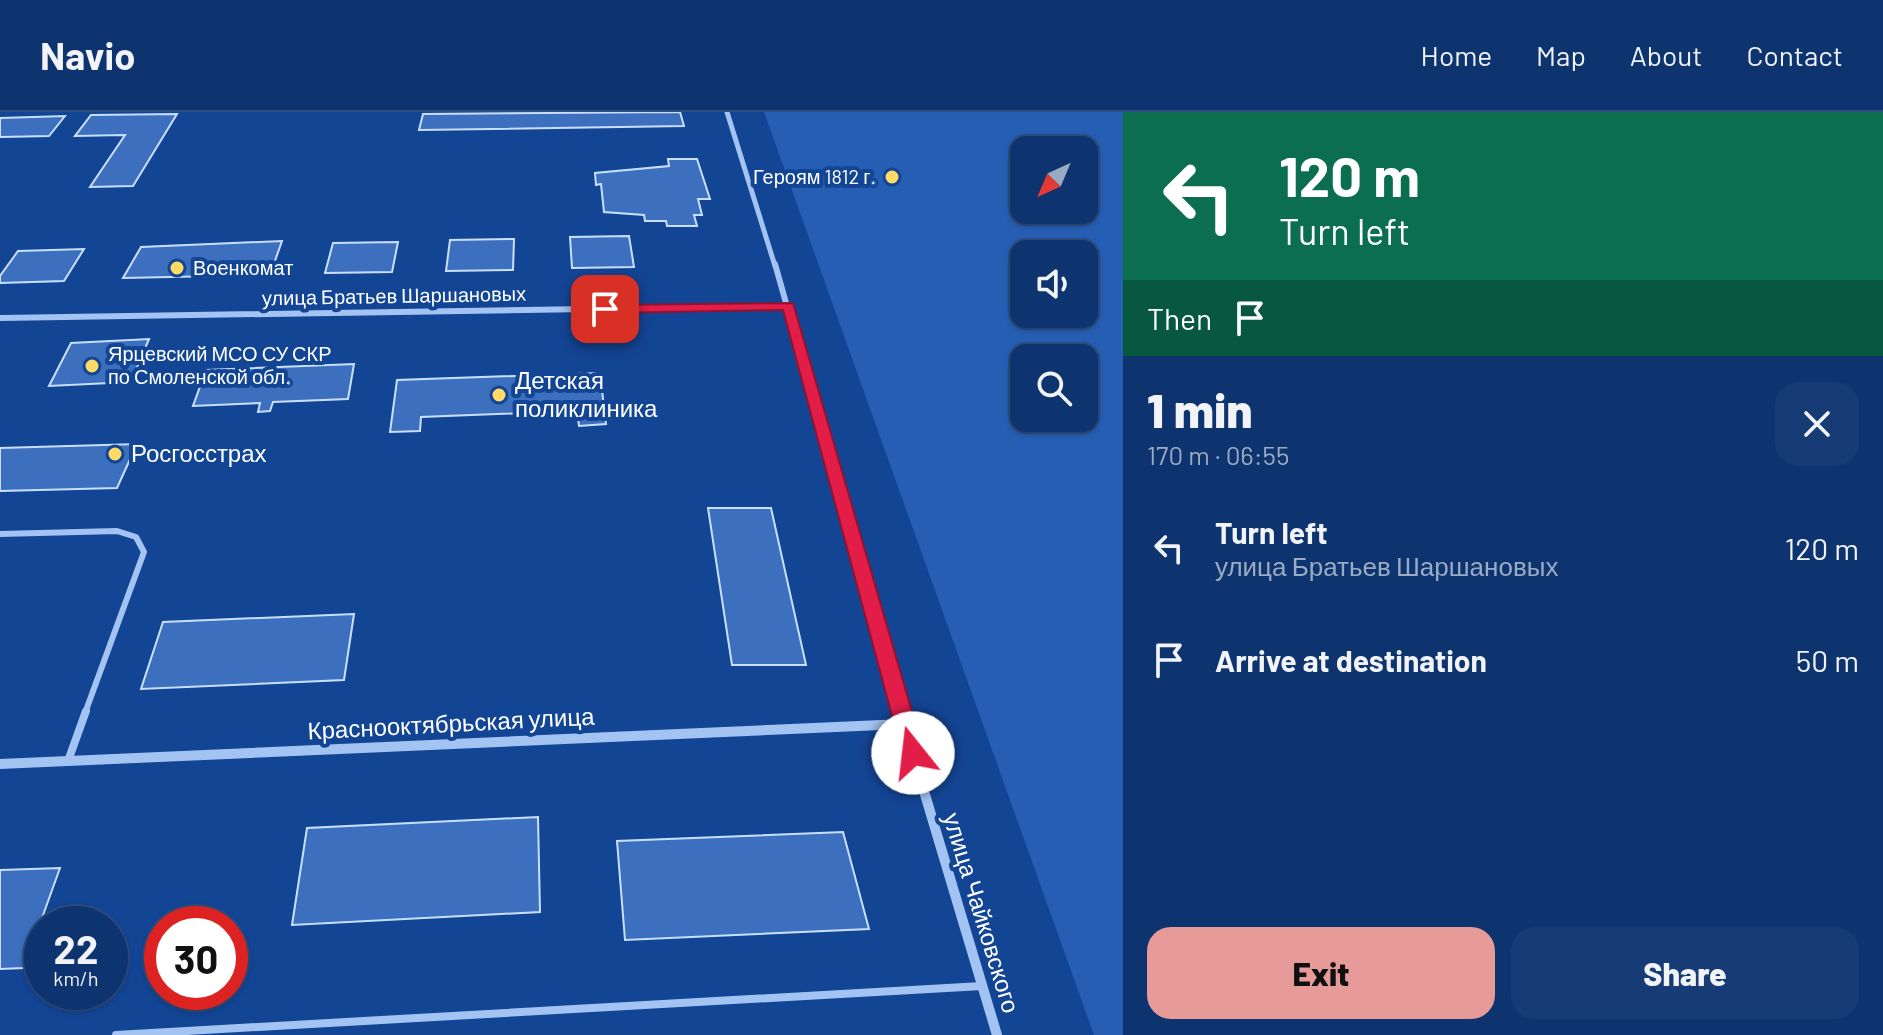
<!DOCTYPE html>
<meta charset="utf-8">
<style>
body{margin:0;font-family:Barlow,sans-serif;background:#173c75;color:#f1f3f6;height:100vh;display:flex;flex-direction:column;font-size:30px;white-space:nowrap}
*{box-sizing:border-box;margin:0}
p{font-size:26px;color:#9baac3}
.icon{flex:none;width:44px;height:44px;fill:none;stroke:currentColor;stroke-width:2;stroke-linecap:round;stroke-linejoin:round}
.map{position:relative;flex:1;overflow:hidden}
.details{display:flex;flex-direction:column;background:#0e3470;width:760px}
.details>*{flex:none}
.hud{background:#0b6e4f;color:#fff;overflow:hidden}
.needle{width:52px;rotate:224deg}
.fabs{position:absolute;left:1010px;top:24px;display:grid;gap:16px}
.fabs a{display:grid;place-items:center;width:88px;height:88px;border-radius:16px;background:#0e3470;box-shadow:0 2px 6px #0004,0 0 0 2px #2e4f83;font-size:40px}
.speed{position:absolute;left:24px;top:794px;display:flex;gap:16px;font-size:40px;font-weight:700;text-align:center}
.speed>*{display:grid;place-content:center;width:104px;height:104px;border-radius:50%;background:#0e3470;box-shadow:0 2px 6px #0004,0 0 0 2px #2e4f83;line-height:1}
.speed small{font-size:20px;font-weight:400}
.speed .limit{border:12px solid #d22;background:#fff;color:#111}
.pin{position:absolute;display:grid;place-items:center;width:68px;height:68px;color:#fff;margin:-34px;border-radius:16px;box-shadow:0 4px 12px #0006}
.me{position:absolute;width:88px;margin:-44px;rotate:344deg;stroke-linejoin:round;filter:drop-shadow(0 0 6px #0008)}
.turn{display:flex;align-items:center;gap:28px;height:168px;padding:0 24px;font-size:36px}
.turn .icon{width:104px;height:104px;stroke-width:2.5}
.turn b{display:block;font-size:56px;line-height:68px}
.then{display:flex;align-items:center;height:76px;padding:0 24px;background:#0003;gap:16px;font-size:30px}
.round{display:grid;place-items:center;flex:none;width:84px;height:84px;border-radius:24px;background:#173c75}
.head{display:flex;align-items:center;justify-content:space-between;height:136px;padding:0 24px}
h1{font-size:48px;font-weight:800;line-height:60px}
.primary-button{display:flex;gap:16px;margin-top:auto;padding:16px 24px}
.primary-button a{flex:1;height:92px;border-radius:24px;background:#e69b98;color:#111;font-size:32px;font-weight:800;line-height:92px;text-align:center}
.primary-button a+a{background:#173c75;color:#f1f3f6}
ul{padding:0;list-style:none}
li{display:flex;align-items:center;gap:24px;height:112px;padding:0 24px}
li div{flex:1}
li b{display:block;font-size:30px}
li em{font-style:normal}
header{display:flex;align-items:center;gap:48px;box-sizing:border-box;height:112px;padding:0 40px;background:#0e3470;border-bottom:2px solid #2e4f83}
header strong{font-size:38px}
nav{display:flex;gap:44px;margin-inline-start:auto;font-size:28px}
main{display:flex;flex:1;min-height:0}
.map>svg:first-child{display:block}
</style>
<header>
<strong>Navio</strong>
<nav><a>Home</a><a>Map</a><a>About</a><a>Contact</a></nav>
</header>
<main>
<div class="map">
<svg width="1123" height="923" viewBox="0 0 1123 923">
<rect width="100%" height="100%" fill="#134595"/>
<path fill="#265eb4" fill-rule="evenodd" d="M764 0H1123V923H1094ZM1024 38H1084V98H1024ZM1024 142H1084V202H1024ZM1024 246H1084V306H1024Z"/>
<g fill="#3c6fbd" stroke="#cadffd" stroke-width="2">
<path d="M680 0 684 14 419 18 423 2Z"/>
<path d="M177 2 133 74 90 75 125 23 75 24 91 3Z"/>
<path d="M65 4 49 24 0 25V6Z"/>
<path d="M668 47H697L710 87H698L702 103H694L697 114H667L666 109H645L644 103 604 100 601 72 596 73 595 61 669 54Z"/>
<path d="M629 124 634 155 572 156 570 125Z"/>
<path d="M514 127 513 158 446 159 450 128Z"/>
<path d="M282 129 270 163 123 166 141 135Z"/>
<path d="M398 130 392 160 325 161 333 131Z"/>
<path d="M84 137 64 169 0 171V164L18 139Z"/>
<path d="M149 227 131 270 49 274 71 231Z"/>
<path d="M354 252 348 287 273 290 270 299 258 300 260 291 193 294 206 258Z"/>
<path d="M600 261 606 312 579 314 577 299 421 305 420 319 390 320 397 268Z"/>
<path d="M137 332 117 376 0 379V336Z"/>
<path d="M708 396H771L806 553H732Z"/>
<path d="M354 502 344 568 141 577 163 510Z"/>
<path d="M538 705 540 800 292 813 307 716Z"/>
<path d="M843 720 869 817 625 828 617 729Z"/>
<path d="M60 756 24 856 0 857V758Z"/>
</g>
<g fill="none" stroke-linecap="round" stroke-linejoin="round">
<path stroke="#a3c3f2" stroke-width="6" d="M0 422 117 419 136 425 144 440 85 601"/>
<g stroke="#a3c3f2" stroke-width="8">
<path d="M68 649 86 599"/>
<path d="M116 923 982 874"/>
</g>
<path stroke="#a3c3f2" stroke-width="5" d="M727 0 775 154"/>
<g stroke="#a3c3f2" stroke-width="6">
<path d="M775 152 831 350"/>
<path d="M0 206 788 194"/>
</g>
<path stroke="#a3c3f2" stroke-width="8" d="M831 348 901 601"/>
<g stroke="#a3c3f2" stroke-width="10">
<path d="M900 599 997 923"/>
<path d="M0 652 904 612"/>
</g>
</g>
<path fill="#e11d48" stroke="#92132f" stroke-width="2" d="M793 191 924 641 920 649 913 652 905 649 902 641 783 198 605 201 598 197 605 193Z"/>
<g fill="#ffda64" stroke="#134595" stroke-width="3">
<circle cx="892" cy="65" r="8"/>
<circle cx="177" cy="156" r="8"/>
<circle cx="92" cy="254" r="8"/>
<circle cx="499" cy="283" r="8"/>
<circle cx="115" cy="342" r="8"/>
</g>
<g text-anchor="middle" stroke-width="8" stroke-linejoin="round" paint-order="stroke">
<g font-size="20" fill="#fff" stroke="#134595" text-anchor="start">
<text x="876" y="72" text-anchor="end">Героям 1812 г.</text>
<text x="193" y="163">Военкомат</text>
<text x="108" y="249">Ярцевский МСО СУ СКР<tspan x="108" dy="23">по Смоленской обл.</tspan></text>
</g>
<g font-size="20" fill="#fff" stroke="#134595">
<text transform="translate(394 184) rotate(-1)" y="7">улица Братьев Шаршановых</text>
</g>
<g font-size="24" fill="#fff" stroke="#134595" text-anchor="start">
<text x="515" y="277">Детская<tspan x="515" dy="28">поликлиника</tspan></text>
<text x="131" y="350">Росгосстрах</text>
</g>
<g font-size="24" fill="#fff" stroke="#134595">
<text transform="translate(451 612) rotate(-3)" y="8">Краснооктябрьская улица</text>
<text transform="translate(981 801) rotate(73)" y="8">улица Чайковского</text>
</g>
</g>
</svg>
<div class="fabs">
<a><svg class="needle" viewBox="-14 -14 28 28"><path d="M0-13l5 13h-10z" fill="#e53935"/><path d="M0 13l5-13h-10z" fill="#9baac3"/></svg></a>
<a><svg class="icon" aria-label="sound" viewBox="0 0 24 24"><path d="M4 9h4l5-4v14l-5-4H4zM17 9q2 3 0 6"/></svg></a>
<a><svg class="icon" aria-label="search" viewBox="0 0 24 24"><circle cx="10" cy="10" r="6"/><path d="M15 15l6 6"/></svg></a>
</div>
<div class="speed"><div>22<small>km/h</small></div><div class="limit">30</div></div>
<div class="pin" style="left:605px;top:197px;background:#d93025"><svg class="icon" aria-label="arrive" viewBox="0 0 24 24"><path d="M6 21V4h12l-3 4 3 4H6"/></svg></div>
<svg class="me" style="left:913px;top:641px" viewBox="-20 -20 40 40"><circle r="19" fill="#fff"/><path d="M0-13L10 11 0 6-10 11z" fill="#e11d48"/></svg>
</div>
<section class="details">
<div class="hud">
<div class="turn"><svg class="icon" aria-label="left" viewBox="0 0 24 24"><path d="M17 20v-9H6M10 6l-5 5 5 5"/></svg><div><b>120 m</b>Turn left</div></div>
<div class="then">Then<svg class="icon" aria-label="arrive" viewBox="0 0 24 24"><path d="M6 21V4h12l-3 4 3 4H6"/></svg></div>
</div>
<div class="head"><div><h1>1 min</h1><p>170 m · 06:55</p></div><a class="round"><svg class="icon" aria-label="close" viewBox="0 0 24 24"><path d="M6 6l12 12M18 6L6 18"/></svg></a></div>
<ul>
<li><svg class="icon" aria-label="left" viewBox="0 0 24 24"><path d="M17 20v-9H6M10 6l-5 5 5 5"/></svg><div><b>Turn left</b><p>улица Братьев Шаршановых</p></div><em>120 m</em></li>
<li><svg class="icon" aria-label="arrive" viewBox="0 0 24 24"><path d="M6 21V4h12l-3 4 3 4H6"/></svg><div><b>Arrive at destination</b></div><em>50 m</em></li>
</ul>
<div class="primary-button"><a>Exit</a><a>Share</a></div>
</section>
</main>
